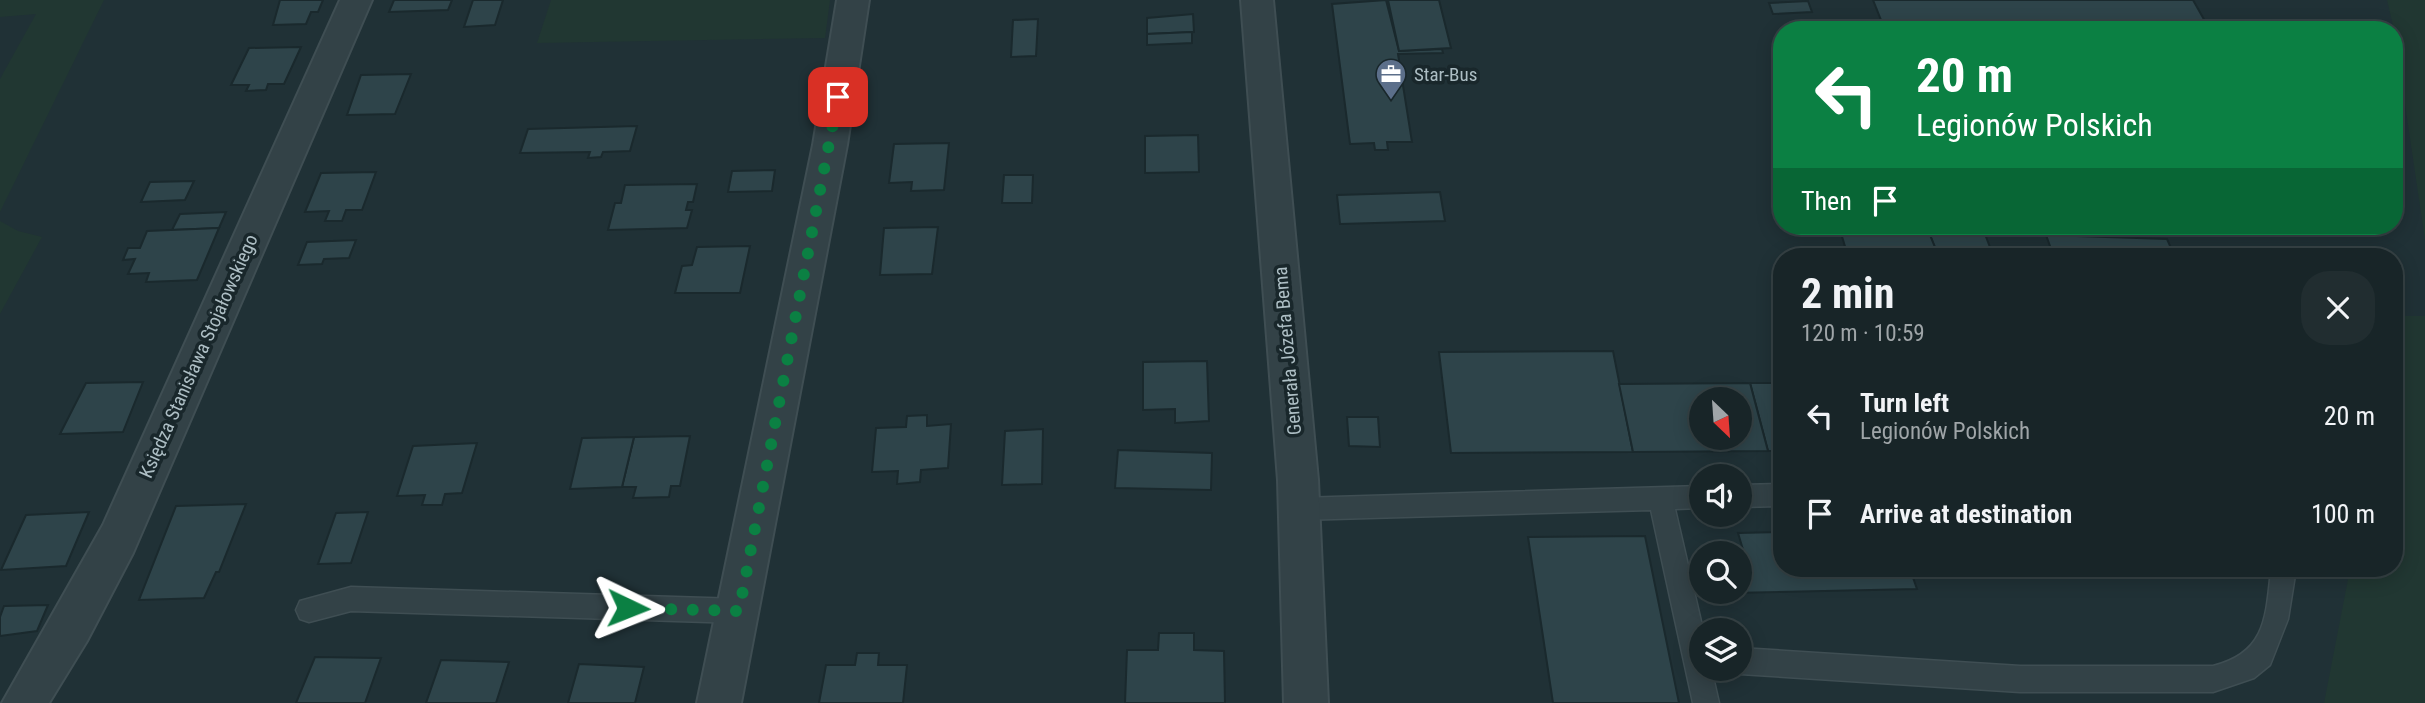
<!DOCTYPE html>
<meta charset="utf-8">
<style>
body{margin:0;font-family:"Roboto Condensed",sans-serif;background:#212d30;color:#f1f3f6;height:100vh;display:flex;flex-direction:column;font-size:26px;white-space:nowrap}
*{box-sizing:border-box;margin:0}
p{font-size:23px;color:#9fa5a8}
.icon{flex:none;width:38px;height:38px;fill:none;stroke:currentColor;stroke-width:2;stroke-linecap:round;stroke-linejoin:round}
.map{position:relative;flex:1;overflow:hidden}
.side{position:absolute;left:1773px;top:248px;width:630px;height:329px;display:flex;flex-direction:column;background:#182528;border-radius:28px;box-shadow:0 4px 18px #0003,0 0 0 2px #364245}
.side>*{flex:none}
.guide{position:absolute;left:1773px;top:21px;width:630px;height:214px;border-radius:28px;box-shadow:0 4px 18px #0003,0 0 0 2px #364245;background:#0b8043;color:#fff;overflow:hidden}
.needle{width:46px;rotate:155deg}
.tools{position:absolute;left:1689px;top:387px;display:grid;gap:14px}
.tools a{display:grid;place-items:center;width:63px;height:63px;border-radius:50%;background:#182528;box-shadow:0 4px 18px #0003,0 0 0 2px #364245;font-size:35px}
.pin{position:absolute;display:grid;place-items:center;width:60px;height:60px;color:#fff;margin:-30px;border-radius:14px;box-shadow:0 4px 10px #0006}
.me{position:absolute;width:77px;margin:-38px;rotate:92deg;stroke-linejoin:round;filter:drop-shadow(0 0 5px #0008)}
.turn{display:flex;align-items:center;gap:24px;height:147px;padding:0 28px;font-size:32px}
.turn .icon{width:91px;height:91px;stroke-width:2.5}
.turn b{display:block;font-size:49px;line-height:60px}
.then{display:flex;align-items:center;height:66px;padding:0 28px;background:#0003;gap:14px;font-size:26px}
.round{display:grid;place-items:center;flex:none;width:74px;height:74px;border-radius:28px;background:#212d30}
.head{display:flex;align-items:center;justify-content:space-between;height:119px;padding:0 28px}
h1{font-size:42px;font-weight:700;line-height:52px}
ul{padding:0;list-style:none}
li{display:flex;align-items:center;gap:21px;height:98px;padding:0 28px}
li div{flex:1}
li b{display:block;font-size:26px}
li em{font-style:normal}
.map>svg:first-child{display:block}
</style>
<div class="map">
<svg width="2425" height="703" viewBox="0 0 2425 703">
<rect width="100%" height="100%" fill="#203136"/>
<g fill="#213732">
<path d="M0 0H104L0 212V79L36 14 0 17Z"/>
<path d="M551 0H830L825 38 537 43Z"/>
<path d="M2387 0H2425V240L2394 30Z"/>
<path d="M0 221 18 231 42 237 0 314Z"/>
<path d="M2394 316H2425V703H2324L2350 569H2394Z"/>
</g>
<g fill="#2e444a" stroke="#1a292d" stroke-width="2" fill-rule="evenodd">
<path d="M280 0H323L318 12H311L306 24 273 25Z"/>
<path d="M394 0H452L448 10 389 12Z"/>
<path d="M473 0H503L495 25 464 27Z"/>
<path d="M1386 0 1399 51 1442 49 1443 53 1398 54 1412 142H1387L1388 150H1375L1374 143 1350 144 1332 4Z"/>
<path d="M1388 0H1439L1451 48 1399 51Z"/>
<path d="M1873 0H2193L2210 30H1885Z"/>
<path d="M1808 1 1812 12 1773 14 1769 3Z"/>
<path d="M1193 14 1194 32 1147 34V18Z"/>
<path d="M1038 19 1036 56 1011 57 1013 20Z"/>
<path d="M1192 32V43L1147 45V34Z"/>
<path d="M301 47 284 84H268L266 90 246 91 249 85H231L249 48Z"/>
<path d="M411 74 395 114 347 115 361 75Z"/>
<path d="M637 126 630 151 603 152 601 157 588 158 590 152 520 153 528 129Z"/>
<path d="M1198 135 1199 172 1145 173V136Z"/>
<path d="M949 143 944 190 911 191 912 182 889 183 894 144Z"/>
<path d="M775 170 772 191 728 192 732 171Z"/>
<path d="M376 172 362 210H346L342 221H325L329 211 305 212 321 173Z"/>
<path d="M1004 175H1033L1032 203H1002Z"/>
<path d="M194 181 185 200 141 202 150 182Z"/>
<path d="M697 184 693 202H688L686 210H692L687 228 608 230 615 203H621L625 185Z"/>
<path d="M1440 192 1445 221 1340 224 1337 195Z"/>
<path d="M226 212 219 228 172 230 180 214Z"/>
<path d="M1829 226H1867L1869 230 1831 232Z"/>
<path d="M938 227 932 274 880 275 884 228Z"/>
<path d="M219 228 197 280 146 282 149 273 128 274 135 259 123 260 128 248H140L147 231Z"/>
<path d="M1983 229 1993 255 1938 256 1928 230Z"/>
<path d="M1840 230H1928L1937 252 1847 253Z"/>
<path d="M2046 235 2167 239 2175 257H2054Z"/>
<path d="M356 240 349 258 324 259 322 264 298 265 307 242Z"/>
<path d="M750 246 740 293H675L682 266 692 265 697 247Z"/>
<path d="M1613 351 1633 452 1451 453 1439 352Z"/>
<path d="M1207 361 1209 421 1175 423V409L1143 410V362Z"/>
<path d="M143 382 123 432 60 434 86 383Z"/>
<path d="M1750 383H1782V451H1768Z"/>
<path d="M1750 383 1768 451 1633 452 1619 384ZM1701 399H1740V438H1701Z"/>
<path d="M927 415V426L951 424 948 468 921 470 920 482 897 484 898 471 872 472 876 428 906 427 907 416Z"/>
<path d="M1347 417H1378L1380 447 1349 446Z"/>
<path d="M1043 429 1042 484 1002 485 1005 431Z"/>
<path d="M690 436 680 486H671L669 497 633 498 636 487H622L634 437Z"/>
<path d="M634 437 622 487 570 489 582 438Z"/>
<path d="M477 443 462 493 445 494 442 505H422L425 495 397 496 413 446Z"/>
<path d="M1118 450 1212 453 1211 490 1115 488Z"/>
<path d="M246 504 219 572H216L204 598 139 600 176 506Z"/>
<path d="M89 512 66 566 1 570 26 515Z"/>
<path d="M368 512 351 563 318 564 336 513Z"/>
<path d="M1782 532V569H1910L1917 589 1731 593 1740 592V553H1731H1744L1738 533Z"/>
<path d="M1645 536 1679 703H1553L1528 537Z"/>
<path d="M48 605 37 631 0 636V617L4 606Z"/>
<path d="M1159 633H1194V650L1224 651 1225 703H1125L1127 650H1158Z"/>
<path d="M857 653H879L878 665H907L903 703H819L826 665H855Z"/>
<path d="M315 657 381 658 365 703H296Z"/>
<path d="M441 660 509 662 496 703H426Z"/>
<path d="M579 664 644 667 635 703H568Z"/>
</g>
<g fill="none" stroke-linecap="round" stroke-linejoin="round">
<g stroke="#3f4e53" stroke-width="3">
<g id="service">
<path d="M1782 484V506L1740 507V485Z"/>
<path d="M1701 486V508L1675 509 1703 630 1701 668H1711L1719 703H1693L1651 510 1299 520 1290 517 1287 509 1290 501 1299 498Z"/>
<path d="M2271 569H2296L2288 619 2270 665 2254 678 2213 692H2020L1740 674 1730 668H1740V648L2020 666H2213C2266 653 2266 617 2271 569Z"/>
<path d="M351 587 739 599 748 602 752 611 748 620 739 623 351 611 309 622 300 619 296 610 300 601Z"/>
</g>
</g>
<g stroke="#3f4e53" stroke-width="4">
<g id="minor">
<path d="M340 0H372L133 553 87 641 49 703H2L103 525Z"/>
<path d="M837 0H869L847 145 741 703H697L813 145Z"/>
<path d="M1241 0H1273L1318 480 1328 703H1284L1278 480Z"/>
</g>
</g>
<use href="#service" fill="#334247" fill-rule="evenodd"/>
<use href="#minor" fill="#334247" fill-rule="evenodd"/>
</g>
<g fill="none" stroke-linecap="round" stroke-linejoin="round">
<path stroke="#0b8043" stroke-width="12" stroke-dasharray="0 21.6" d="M628 608 739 611 838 97"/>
</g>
<defs>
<g id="office-pin" transform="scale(1.575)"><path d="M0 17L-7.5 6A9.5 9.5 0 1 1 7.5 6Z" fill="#5c6f8a" stroke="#19272b"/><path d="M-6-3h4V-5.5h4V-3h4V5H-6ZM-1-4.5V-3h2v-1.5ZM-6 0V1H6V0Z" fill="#fff"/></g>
</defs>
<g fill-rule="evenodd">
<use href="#office-pin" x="1391" y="74"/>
</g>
<g text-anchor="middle" stroke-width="7" stroke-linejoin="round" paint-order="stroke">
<g font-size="19" fill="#adbec4" stroke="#19272b" text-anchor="start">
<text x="1414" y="81">Star-Bus</text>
</g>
<g font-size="19" fill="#adbec4" stroke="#19272b">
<text transform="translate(1287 351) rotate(-95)" y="7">Generała Józefa Bema</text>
<text transform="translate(198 356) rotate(-66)" y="7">Księdza Stanisława Stojałowskiego</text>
</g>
</g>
</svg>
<div class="tools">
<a><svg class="needle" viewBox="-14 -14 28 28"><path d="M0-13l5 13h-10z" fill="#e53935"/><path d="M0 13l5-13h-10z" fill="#9fa5a8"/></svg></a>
<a><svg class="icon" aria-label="sound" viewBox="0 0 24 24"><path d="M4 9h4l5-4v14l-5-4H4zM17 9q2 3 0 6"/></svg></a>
<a><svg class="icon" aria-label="search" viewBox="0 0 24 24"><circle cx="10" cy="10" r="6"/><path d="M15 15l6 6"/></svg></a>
<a><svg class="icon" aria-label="layers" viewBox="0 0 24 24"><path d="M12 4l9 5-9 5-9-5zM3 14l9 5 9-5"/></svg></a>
</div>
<div class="pin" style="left:838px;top:97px;background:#d93025"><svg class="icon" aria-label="arrive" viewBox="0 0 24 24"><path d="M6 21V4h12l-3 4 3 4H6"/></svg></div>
<svg class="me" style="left:628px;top:608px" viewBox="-20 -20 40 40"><path d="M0-17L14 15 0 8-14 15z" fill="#0b8043" stroke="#fff" stroke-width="4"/></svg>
<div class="guide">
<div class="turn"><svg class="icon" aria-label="left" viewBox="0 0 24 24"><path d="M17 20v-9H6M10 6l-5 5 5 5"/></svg><div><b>20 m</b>Legionów Polskich</div></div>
<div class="then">Then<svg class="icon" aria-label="arrive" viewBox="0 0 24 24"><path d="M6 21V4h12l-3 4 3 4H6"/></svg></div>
</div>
<section class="side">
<div class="head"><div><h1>2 min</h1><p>120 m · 10:59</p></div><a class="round"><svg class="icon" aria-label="close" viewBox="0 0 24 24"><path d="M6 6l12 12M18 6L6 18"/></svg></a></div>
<ul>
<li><svg class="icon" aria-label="left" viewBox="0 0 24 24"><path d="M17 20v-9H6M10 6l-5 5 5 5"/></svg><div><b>Turn left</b><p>Legionów Polskich</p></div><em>20 m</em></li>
<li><svg class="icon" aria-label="arrive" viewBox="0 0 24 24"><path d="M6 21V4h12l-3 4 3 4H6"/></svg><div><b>Arrive at destination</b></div><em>100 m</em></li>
</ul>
</section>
</div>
